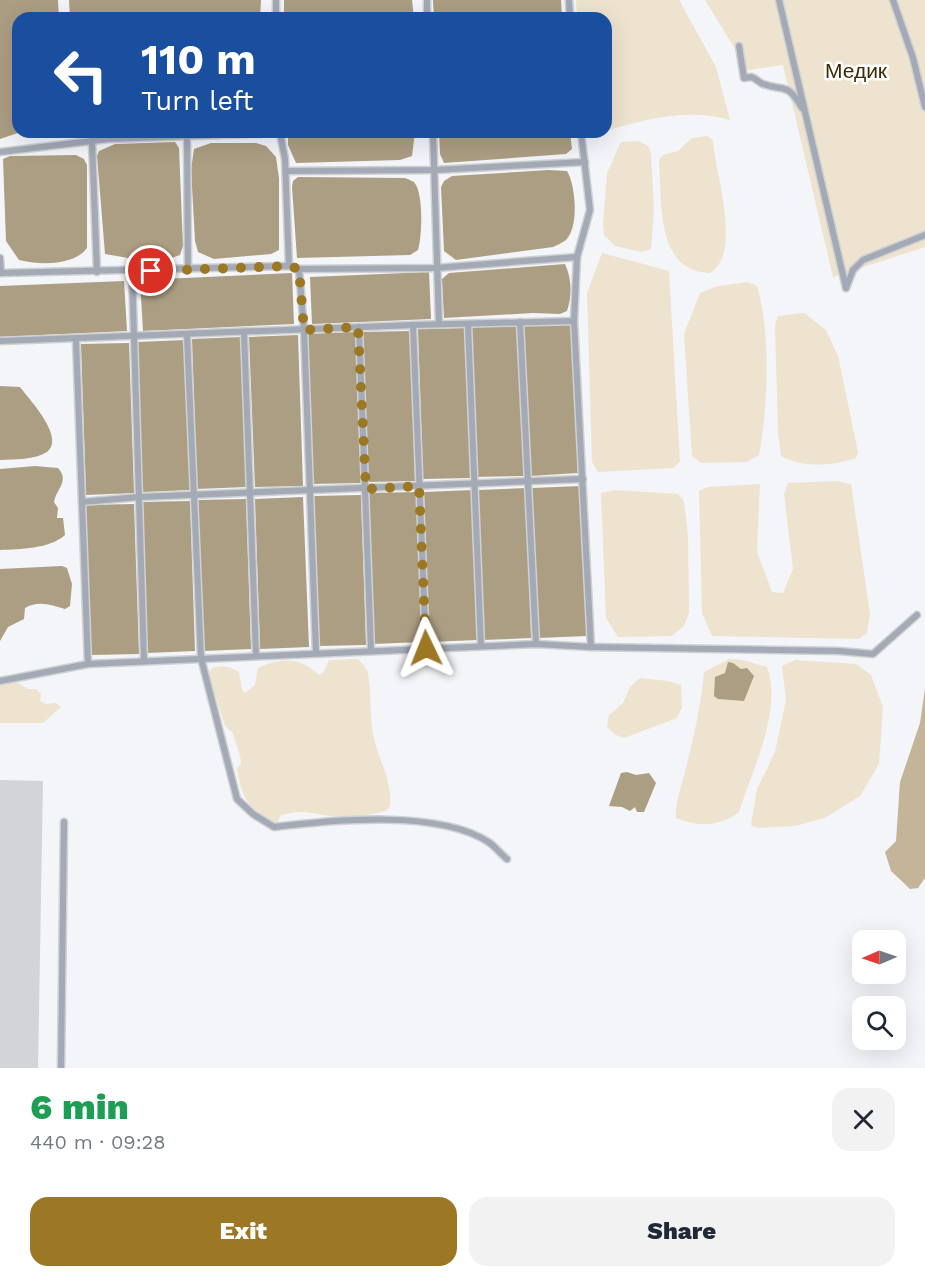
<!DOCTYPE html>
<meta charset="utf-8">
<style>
body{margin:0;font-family:"Work Sans",sans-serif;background:#f2f2f3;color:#1f2937;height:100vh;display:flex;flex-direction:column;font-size:22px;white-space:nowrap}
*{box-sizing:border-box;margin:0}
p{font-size:20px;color:#747a83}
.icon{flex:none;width:33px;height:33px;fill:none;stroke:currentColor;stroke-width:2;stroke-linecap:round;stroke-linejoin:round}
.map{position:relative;height:1068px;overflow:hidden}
.drawer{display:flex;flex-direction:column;background:#fff;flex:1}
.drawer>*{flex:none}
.guide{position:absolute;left:12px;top:12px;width:600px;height:126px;border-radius:18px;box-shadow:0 6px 24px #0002;background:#1a4fa0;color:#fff;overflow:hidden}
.needle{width:39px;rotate:268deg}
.buttons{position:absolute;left:852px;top:930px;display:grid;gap:12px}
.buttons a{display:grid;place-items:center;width:54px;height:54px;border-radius:12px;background:#fff;box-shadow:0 6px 24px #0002;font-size:30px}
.pin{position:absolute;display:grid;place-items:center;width:51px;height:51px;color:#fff;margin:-26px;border:3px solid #fff;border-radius:50%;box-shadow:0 2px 6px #0007}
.me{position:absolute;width:66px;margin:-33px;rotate:358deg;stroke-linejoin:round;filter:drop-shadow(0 0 4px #0008)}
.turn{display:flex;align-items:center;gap:21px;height:126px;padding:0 30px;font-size:27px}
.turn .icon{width:78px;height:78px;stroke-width:2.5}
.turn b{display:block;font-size:42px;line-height:51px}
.round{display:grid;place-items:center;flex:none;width:63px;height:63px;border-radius:18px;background:#f2f2f3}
.headline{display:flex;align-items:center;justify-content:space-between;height:102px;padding:0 30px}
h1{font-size:36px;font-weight:800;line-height:45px;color:#1e9e55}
.primary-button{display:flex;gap:12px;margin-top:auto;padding:12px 30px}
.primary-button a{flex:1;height:69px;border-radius:18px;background:#9c7824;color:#fff;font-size:24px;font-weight:800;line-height:69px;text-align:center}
.primary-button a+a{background:#f2f2f3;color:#1f2937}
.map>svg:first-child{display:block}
</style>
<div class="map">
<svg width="925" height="1068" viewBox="0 0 925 1068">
<rect width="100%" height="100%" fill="#f3f5f8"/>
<g fill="#eee3ce">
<path d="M576 0H679L716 67 730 120C690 108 644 119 606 131V18H577Z"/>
<path d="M705 0H925V247L833 277 783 65 748 70Z"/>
<path d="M708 136 713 141C715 174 743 252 710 273 655 272 662 200 659 160L663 155 678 151 692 138Z"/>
<path d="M639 141 648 146 651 154 654 210 651 249 641 252 615 246 604 235 603 224 607 173 621 142Z"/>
<path d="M602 253 669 271 680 462 673 468 598 472 592 462 587 293Z"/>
<path d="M748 282 757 286C771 333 768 407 759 455L747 462 701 463 692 456 684 334 700 293 718 286Z"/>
<path d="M804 313 826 330 838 356 858 452 856 458C834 466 802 468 781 456L778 433 775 325 778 316Z"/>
<path d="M837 481 851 484 870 614 867 633 859 639 712 636 702 613 699 491 708 487 760 484 757 552 772 592 783 593 793 569 784 494 788 483Z"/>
<path d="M615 490 678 494 684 501 688 536 689 613 684 626 672 636 618 637 606 618 601 493Z"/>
<path d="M358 659C362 664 367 667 368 674 372 695 369 718 374 739 380 762 392 781 390 806L386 811C366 816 344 819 324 815 307 812 299 810 281 815L277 823H272C247 805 242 799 237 768L241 764C241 753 235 744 233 733L225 726 209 676 210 670C217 664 231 666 239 672L242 690 245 693 255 685 258 668C281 657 301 657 319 675L323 673 329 660Z"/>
<path d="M729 659 743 660 767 667C783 709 752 771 739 812 720 827 698 827 676 818 675 800 682 786 686 768 694 736 701 705 704 672Z"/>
<path d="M795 660 856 664 871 675 883 707 879 764 860 796 825 818 795 826 758 828 751 825 757 789 775 752 786 700 782 666Z"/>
<path d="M640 678 668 681 681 685 682 707 677 718 624 738 616 735 607 727 609 715 623 703 630 687Z"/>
<path d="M16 682 28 689H36L41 694 40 701 46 704 56 703 61 707 43 723H0V684Z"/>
</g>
<path fill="#c4b59a" d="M925 689V878L918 888 910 889 891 871 885 852 896 841 900 782 920 723Z"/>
<g fill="#ac9e83">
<path d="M0 0H58L59 18H18V132H21L0 139Z"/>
<path d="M69 0H261L260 18H70Z"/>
<path d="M284 0H412L414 18H284Z"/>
<path d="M433 0H561L562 18H434Z"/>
<path d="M288 132H415L412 156 400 160 296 163 288 145Z"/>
<path d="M439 132H570L572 149 566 154 444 163 440 154Z"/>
<path d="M175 142 179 148 183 246 180 255C155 265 130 258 105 254L97 156 99 151 115 144Z"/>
<path d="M211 143H256L266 146 276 157 279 178V250L271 254 214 259 198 252 195 241 191 169 194 149Z"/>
<path d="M76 155 84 159 87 165V248C74 266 39 265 19 260L6 241 3 159 10 156Z"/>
<path d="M548 170 567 171C576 186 579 227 566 240 562 243 557 245 553 247L456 260 444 251 441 187 444 181 452 176Z"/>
<path d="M298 177 405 178C406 178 414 182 414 182 424 193 422 237 418 250L410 255 297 258 292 187 293 181Z"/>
<path d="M565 264C572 279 572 296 567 311L560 314 533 313 444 318 442 279 449 273Z"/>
<path d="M429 272 431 319 312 324 310 277Z"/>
<path d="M292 273 294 324 143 331 140 280Z"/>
<path d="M124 281 127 331 0 337V286Z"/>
<path d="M571 323 578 473 530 476 523 326Z"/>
<path d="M519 325 524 476 475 477 470 327Z"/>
<path d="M466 328 471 478 423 479 418 329Z"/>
<path d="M410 331 415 481 367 482 361 332Z"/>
<path d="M356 332 361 483 312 484 307 334Z"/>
<path d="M298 335 303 486 255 487 249 337Z"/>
<path d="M241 337 246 487 197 489 192 339Z"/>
<path d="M185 340 190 490 142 492 137 342Z"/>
<path d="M129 343 134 493 86 495 81 344Z"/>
<path d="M0 386 20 387C29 399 66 438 47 452 35 460 14 459 0 460Z"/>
<path d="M35 466 58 468C70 481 56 489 54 502L58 508 57 518H63L65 535C50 549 19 549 0 550V469Z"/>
<path d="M580 486 587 636 538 638 532 488Z"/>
<path d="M526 488 531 638 483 640 478 490Z"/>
<path d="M473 490 478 640 429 642 424 492Z"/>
<path d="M417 492 422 642 373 644 368 493Z"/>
<path d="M361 495 366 645 318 646 313 496Z"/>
<path d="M303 497 309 647 260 649 255 499Z"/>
<path d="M246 499 251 649 203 651 198 500Z"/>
<path d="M190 501 195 651 147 653 142 502Z"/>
<path d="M134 504 139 654 91 655 86 505Z"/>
<path d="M62 566 67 568 72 584 70 606 65 609C52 605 38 600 25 608L24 619 8 627 0 641V569Z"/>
<path d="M728 662 733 663 741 669 747 668 754 676 744 701 718 699 714 696 715 677 725 673Z"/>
<path d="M627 772 636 775 649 773 656 783 644 812H637L635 807 630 811 622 807 609 806 621 773Z"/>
</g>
<path fill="#d2d4d8" d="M0 780 43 781 38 1068H0Z"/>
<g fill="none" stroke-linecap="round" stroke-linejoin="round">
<g stroke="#cfd1d3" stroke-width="9">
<g id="service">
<path d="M276 0V18"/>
<path d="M427 0V18"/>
<path d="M569 0 570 18"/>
<path d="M779 0 846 288"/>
<path d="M893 0 913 58 925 107"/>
<path d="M739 46 744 78 751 77C756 78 758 82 763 84 786 92 787 82 802 108"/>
<path d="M433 132 439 324"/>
<path d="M187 137 188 270"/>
<path d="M92 141 97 272"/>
<path d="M0 152 108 139 280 133 285 159 289 266"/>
<path d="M286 171 435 170 585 162"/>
<path d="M0 258 1 273"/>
<path d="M299 269 304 330 316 653"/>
<path d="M132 271 144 661"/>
<path d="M0 273 289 266 299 269 435 268 577 257"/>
<path d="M846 288 853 270 863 260 925 235"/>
<path d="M520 322 536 644"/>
<path d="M468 324 481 646"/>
<path d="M413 325 426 648"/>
<path d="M359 327 371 651"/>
<path d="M244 332 256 655"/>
<path d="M187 335 201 658 237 799 253 814 274 827C332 820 440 809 490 843 496 848 501 854 507 859"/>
<path d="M0 341 413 325 574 321"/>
<path d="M82 502 139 497 583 479"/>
<path d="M591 647 839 651 873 654 917 615"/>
<path d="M88 664 536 644 591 647 574 321 577 257 590 210 581 132"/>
<path d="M0 681 88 664 76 340"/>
<path d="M61 1068 64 822"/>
</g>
</g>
<use href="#service" stroke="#a3a9b5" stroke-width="6"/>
</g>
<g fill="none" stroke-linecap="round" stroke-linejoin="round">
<path stroke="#9c7824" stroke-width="10" stroke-dasharray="0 18" d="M151 271 289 266 299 269 304 330 358 327 366 489 419 486 426 648"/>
</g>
<g text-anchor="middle" stroke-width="5" stroke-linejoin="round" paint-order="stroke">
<g font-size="21" fill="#3c2c06" stroke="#fff">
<text x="856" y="78">Медик</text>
</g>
</g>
</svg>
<div class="buttons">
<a><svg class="needle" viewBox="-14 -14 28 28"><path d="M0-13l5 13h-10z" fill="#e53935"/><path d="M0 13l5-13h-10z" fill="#747a83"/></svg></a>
<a><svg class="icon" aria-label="search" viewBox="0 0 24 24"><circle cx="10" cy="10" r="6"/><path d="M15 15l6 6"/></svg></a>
</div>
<div class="pin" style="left:151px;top:271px;background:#d93025"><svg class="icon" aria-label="arrive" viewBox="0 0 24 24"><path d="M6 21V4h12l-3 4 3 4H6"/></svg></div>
<svg class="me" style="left:426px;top:648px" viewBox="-20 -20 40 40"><path d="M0-17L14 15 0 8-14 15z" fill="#9c7824" stroke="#fff" stroke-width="4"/></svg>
<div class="guide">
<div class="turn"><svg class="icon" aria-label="left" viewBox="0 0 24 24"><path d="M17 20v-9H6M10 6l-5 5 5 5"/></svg><div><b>110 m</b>Turn left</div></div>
</div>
</div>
<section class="drawer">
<div class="headline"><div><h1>6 min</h1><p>440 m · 09:28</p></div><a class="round"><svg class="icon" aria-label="close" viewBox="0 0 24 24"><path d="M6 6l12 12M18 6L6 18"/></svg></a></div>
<div class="primary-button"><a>Exit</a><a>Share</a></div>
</section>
